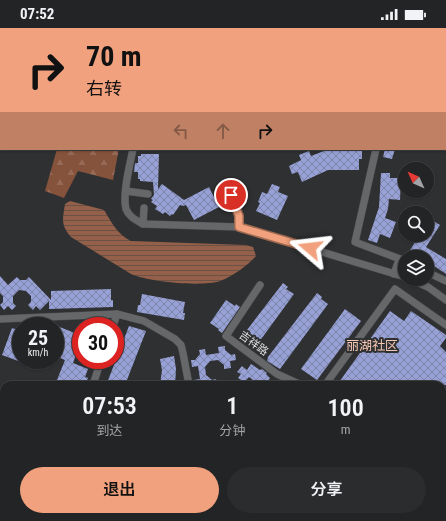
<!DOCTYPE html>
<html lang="zh">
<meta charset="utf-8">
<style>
body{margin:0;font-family:"Roboto Condensed","Noto Sans SC",sans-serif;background:#2b2c2e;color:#f1f3f6;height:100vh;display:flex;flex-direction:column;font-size:15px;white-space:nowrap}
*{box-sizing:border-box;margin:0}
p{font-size:13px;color:#a3a4a7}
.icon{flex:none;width:22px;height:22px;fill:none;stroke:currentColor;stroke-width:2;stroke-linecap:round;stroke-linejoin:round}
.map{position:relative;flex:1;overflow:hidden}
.side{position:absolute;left:0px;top:353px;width:446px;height:140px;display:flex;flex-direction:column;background:#232426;border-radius:12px 12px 0 0;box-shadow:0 1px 3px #0004,0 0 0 1px #404143}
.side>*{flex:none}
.banner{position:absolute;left:0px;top:0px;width:446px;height:122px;box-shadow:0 1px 3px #0004,0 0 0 1px #404143;background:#f1a17d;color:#111;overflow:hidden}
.needle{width:26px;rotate:315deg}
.tools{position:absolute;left:398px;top:134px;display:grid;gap:8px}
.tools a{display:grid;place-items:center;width:36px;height:36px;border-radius:50%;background:#232426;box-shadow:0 1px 3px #0004,0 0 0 1px #404143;font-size:20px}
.speed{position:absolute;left:12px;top:289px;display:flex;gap:8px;font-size:20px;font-weight:700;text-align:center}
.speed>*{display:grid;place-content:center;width:52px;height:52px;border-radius:50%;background:#232426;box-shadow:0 1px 3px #0004,0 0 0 1px #404143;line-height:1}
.speed small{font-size:10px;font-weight:400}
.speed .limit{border:6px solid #d22;background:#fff;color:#111}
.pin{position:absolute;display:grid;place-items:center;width:34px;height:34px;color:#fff;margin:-17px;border:2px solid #fff;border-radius:50%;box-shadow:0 1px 4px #0007}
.me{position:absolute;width:44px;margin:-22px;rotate:287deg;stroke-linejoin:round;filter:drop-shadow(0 0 3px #0008)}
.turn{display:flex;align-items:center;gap:14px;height:84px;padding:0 20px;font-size:18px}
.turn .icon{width:52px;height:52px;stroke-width:2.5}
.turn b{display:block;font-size:28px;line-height:34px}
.lanes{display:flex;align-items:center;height:38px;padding:0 20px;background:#0003;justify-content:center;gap:20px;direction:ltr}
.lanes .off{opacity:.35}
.eta{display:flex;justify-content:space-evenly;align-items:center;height:68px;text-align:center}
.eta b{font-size:24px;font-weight:600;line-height:28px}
.action{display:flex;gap:8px;margin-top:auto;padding:8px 20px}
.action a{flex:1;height:46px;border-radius:24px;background:#f1a17d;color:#111;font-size:16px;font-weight:600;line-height:46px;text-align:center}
.action a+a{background:#2b2c2e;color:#f1f3f6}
.status{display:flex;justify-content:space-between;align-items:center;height:28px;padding:0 20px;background:#232426;direction:ltr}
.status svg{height:11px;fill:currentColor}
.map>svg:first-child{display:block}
</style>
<div class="status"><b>07:52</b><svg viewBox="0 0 49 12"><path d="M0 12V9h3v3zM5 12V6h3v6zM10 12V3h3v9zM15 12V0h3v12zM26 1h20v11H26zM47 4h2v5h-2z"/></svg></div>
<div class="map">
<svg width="446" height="493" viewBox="0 0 446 493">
<defs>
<pattern id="forest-firs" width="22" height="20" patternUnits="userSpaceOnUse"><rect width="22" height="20" fill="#85523b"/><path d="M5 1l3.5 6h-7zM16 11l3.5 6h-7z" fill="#966a57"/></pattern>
<pattern id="water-rules" width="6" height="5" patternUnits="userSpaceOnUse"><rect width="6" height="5" fill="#946049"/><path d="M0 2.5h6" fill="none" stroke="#6c5246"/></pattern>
<pattern id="building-cross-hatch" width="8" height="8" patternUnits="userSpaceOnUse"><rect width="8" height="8" fill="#97a1d5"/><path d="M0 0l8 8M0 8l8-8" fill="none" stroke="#7e85aa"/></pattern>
</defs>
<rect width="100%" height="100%" fill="#2f3032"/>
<g fill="url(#forest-firs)">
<path d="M124 0H284L120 1Z"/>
<path d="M57 121H119L113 152 78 143 64 170 45 163Z"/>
</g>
<path fill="url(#water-rules)" d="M70 173 104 182C112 195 117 206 131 213L246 217 253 219 256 228C247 238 233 248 220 253 202 259 149 254 131 246L71 209C60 197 63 190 65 176Z"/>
<g fill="url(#building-cross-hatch)">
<path d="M336 121 362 122V131H359V142H328L302 154 298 144 292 146 289 138 301 132 299 127 309 123 311 128 324 123 336 122Z"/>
<path d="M385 121H395L392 131 383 129Z"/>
<path d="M141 126H159L158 161 162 156 184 172 209 159 219 179 194 192 186 177 183 178 180 177 173 187 172 186 170 188 165 184 163 186 155 181 157 178 151 174 153 172 151 171 154 167 153 154 140 153V151H138V144H134L135 135H138V128H141Z"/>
<path d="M381 145H390V150H401L400 172 389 171 388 181 385 190 396 194 390 210 380 206 377 215 368 212 379 179Z"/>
<path d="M272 156 280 159 278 164 288 168 277 192 256 183 260 175 258 174 262 164 267 166Z"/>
<path d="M430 191 440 197 426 219 446 231V246L427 233V229H420L410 222 420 207H427V196Z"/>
<path d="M0 248 8 257 17 249 20 252H26L29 249 51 272V263L111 261V272H113V279L49 281V273L40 282 36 278 33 282 28 277 31 274V268L26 263 19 262 13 268V275L16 278 12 282 8 278 4 282 0 277 3 274V268L0 265Z"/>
<path d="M283 255 288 259 286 261 294 266 259 314 252 309 250 311 244 307 248 303 247 302Z"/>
<path d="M317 265 322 269 321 271 328 276 280 341 267 333 268 329Z"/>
<path d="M142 266 185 274 183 285H185L184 292 137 284 138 277H140Z"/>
<path d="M226 272 235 278 236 276 240 279 222 305 218 302 219 301 210 295Z"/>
<path d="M345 281 361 293 317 352 301 341Z"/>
<path d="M390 283 404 293 411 283 446 307V310L440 318 446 324V357H337Z"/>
<path d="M57 298 80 307 77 315 80 316 73 335 88 341 85 349 88 350 85 357H55L65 332 55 328V303Z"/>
<path d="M129 298 146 303 125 357H112L107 355Z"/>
<path d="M12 300 21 303V334L2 327Z"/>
<path d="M225 318V322L231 327 235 326 236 332 230 333 231 340 224 341V337L218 332 210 333 205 339 206 347 212 352 216 351 217 355 219 357H194V352L200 351 198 338 192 339 191 332H195L200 326 199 322 205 321 206 327 219 325 218 319Z"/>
<path d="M174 328 176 341 175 357H160L162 342 160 331Z"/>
<path d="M251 336 260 342 262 341 267 345 266 346 270 350 268 353 269 357H258L257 355 249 349 244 354 238 350 241 346 237 344 242 338 247 342Z"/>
</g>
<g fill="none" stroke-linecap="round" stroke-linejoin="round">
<g stroke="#4b4c4e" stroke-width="8">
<g id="street">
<path d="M445 17 446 16"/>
<path d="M133 121C130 136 122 167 126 181 129 189 136 192 143 196L239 199 405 249"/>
<path d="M376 121 355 214 400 231"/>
<path d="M126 163 148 166"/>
<path d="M231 167 239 188V199"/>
<path d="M143 196 144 180"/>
<path d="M427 244 446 253"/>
<path d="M394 246 397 237 400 231 405 233"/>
<path d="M410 251 428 259 446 272"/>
<path d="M260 257 226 308 277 346 301 357"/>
<path d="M0 291 117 286 144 293 175 311 181 317 183 325 189 357"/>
<path d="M113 298 117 286"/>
<path d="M93 357 101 332"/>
<path d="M325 357 395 261 446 297"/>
<path d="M442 417 446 411"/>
<path d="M0 441 4 443"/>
<path d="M442 454 446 457"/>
<path d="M362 489 367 493"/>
<path d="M45 493 47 489"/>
<path d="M227 493 230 489"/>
<path d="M387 493 390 489"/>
</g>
</g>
<use href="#street" stroke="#666769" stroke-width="7"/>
<g stroke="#b6b6b8" stroke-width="3.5">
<g id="rail">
<path d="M23 1V0"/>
<path d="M31 1V0"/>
<path d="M0 45 1 43"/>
<path d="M0 61 1 59"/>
</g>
</g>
<use href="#rail" stroke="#2f3032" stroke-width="2" stroke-dasharray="6" stroke-linecap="butt"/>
</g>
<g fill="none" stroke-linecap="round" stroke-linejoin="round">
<g stroke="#9d6951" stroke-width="10">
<path id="route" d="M231 167 239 188V199L310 220"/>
</g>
<use href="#route" stroke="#f1a17d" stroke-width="7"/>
</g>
<g text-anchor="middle" stroke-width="4" stroke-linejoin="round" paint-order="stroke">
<g font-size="11" fill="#dfdfe1" stroke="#2f3032">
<text transform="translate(254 315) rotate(36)" y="4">吉祥路</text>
</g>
<g font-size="13" fill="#f6c7b3" stroke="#2f3032">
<text x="372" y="322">丽湖社区</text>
</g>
</g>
</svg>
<div class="tools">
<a><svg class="needle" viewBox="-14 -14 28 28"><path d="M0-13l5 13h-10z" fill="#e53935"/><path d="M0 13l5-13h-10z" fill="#a3a4a7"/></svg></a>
<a><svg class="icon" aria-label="search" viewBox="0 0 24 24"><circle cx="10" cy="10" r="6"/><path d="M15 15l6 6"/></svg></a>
<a><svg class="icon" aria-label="layers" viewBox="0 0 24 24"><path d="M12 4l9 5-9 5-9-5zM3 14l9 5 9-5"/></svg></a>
</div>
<div class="speed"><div>25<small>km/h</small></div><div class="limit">30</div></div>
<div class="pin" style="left:231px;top:167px;background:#d93025"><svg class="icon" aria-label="arrive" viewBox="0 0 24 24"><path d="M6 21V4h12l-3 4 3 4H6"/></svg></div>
<svg class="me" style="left:310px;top:220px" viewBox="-20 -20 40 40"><path d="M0-17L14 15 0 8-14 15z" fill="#f1a17d" stroke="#fff" stroke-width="4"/></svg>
<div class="banner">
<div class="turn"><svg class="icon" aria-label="right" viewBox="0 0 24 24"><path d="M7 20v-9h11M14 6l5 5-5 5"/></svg><div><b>70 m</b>右转</div></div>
<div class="lanes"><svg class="icon off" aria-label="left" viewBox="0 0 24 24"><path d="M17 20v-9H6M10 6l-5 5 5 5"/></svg><svg class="icon off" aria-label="ahead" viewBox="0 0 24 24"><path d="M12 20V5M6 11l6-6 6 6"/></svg><svg class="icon" aria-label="right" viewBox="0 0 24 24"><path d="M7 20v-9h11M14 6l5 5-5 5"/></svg></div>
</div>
<section class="side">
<div class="eta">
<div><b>07:53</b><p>到达</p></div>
<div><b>1</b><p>分钟</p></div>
<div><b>100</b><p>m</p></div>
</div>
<div class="action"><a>退出</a><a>分享</a></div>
</section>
</div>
